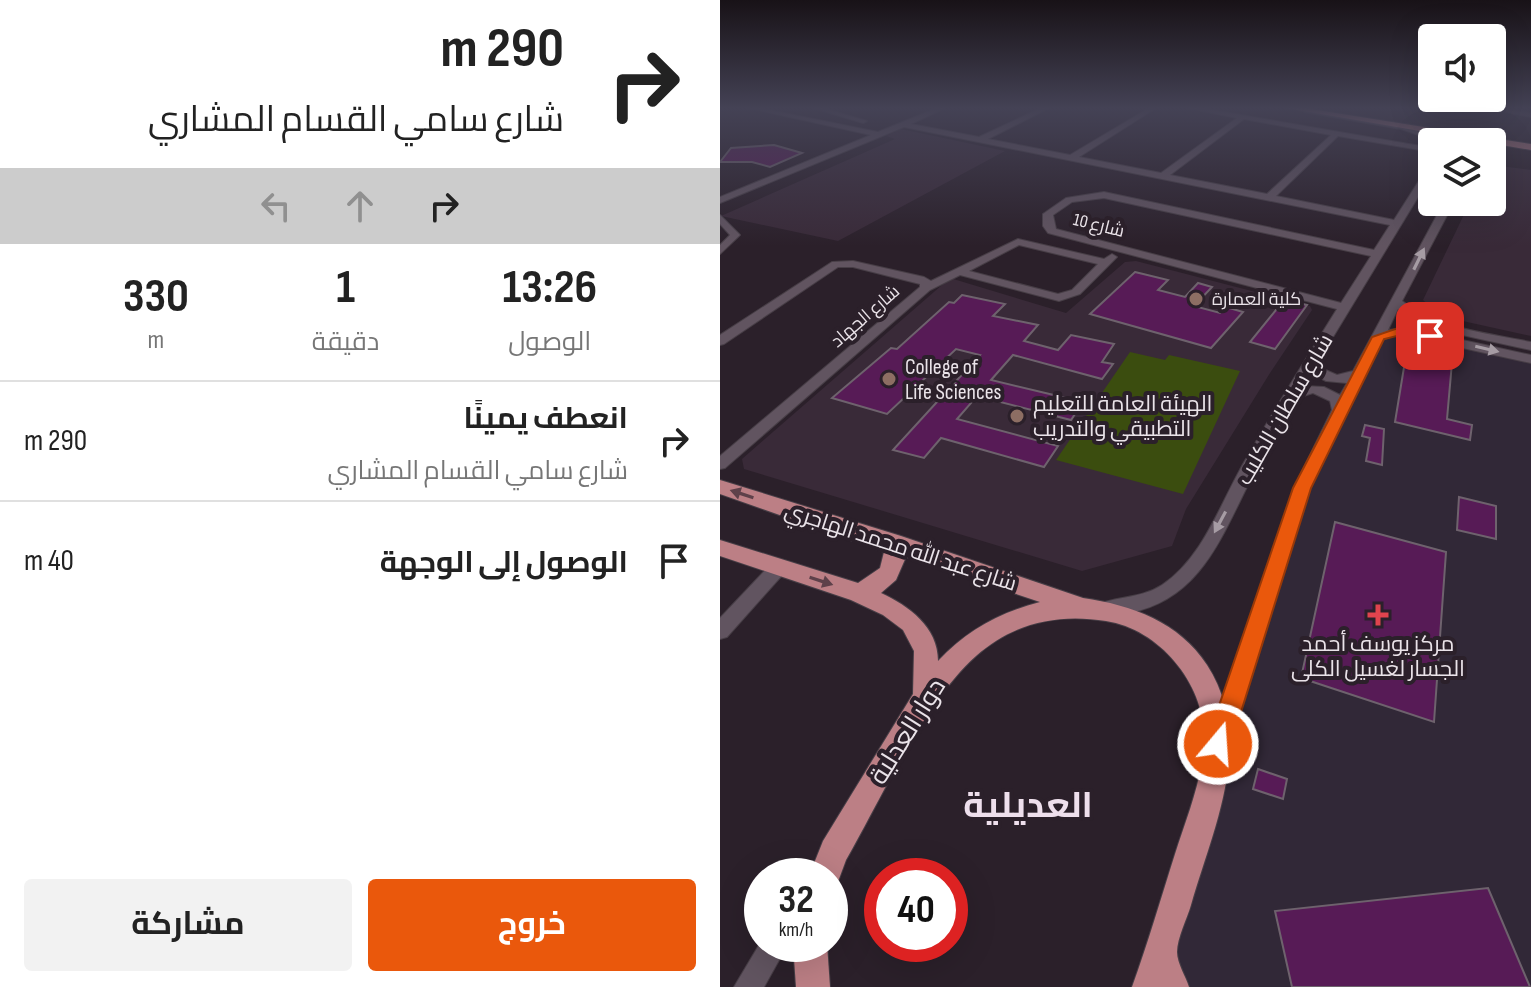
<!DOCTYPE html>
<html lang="ar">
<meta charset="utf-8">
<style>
body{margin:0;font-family:"Sofia Sans Condensed",Cairo,sans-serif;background:#f2f2f2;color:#222;direction:rtl;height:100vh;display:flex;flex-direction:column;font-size:30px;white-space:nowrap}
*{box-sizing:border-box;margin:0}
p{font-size:26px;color:#767676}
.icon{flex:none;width:44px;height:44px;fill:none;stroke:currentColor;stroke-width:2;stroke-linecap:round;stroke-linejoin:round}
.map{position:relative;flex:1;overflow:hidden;direction:ltr}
.details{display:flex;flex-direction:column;background:#fff;width:720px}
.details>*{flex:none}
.guide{background:#fff;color:#222;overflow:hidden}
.fabs{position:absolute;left:698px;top:24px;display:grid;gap:16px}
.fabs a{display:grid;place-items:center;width:88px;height:88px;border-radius:8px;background:#fff;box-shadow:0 8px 32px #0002;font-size:40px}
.speed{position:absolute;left:24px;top:858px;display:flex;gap:16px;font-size:40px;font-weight:700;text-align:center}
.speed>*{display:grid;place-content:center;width:104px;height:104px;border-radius:50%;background:#fff;box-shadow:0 8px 32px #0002;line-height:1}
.speed small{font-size:20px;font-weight:400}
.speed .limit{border:12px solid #d22;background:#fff;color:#111}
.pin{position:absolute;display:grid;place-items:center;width:68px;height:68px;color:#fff;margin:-34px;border-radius:16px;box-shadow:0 4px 12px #0006}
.me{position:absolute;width:88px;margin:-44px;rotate:18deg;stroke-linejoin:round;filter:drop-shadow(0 0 6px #0008)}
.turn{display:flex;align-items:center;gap:28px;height:168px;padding:0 24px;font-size:36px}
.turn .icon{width:104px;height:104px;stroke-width:2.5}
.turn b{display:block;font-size:56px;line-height:68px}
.lanes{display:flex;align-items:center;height:76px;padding:0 24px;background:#0003;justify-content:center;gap:40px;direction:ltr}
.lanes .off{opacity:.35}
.eta{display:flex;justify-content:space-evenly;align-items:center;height:136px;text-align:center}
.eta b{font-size:48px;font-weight:700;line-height:56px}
.button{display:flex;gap:16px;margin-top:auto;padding:16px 24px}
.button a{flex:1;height:92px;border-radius:8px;background:#ea580c;color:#fff;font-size:32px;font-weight:700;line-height:92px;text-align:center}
.button a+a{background:#f2f2f2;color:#222}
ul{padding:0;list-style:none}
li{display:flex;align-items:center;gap:24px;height:120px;padding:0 24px;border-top:2px solid #e0e0e0}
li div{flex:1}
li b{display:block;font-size:30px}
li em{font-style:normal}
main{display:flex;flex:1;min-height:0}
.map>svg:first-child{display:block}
</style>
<main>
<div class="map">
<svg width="811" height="987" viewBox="0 0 811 987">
<rect width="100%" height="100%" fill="#2b202a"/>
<path fill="#312837" d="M675 331 811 360V987H451L440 956 565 539 659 337Z"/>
<g fill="#392a38">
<path d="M181 129 285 151 118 241 1 216 175 139 166 136Z"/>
<path d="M772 165 811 170V336L720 316 703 300 750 202H772Z"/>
<path d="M416 261 590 306 592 310 550 373 466 509 452 546 362 571 24 469 22 459 230 278 346 313 405 262Z"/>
</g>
<path fill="#3b4d0f" d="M410 352 445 360 449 355 520 371 463 494 336 460Z"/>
<g fill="#571b56" stroke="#6e626d" stroke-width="2">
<path d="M54 145 82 153 50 167 32 162H0L11 148Z"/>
<path d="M415 272 448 280 438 290 465 297 478 283 492 287 474 306 500 313 506 307 523 312 491 348 370 314Z"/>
<path d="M242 295 285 304 273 316 318 325 304 341 338 350 351 335 394 344 382 362 393 364 382 379 293 355 271 380 363 402 351 420 257 396 237 419 338 446 324 467 221 438 204 458 173 450 260 355 236 349 167 414 112 398 171 348 177 349 229 302 234 303Z"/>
<path d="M564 300 587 305 555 349 530 342Z"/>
<path d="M688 343 733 351 727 419 752 425 750 440 675 422Z"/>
<path d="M645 425 664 429 662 465 646 461 650 438 642 436Z"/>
<path d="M739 497 776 506V539L737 530Z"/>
<path d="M615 522 726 552 714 722 581 678Z"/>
<path d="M538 769 567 779 563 799 533 789Z"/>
<path d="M768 888 810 987H572L555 911Z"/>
</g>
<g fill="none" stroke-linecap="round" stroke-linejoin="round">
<g stroke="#473e46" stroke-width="2">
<g id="minor">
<path d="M29 108H40L158 132 217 108H225L191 124 259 137 321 108H329L268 139 350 155 429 108H436L359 157 441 173 517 118 468 108H481L712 148V152L618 136 556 196 674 220 709 165 712 164V174L599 360 601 368 617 375 633 371 724 202H734L682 301C720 329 766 333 811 342V350L719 330 678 309 668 330 688 328 811 355V363L688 336 676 335 662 340 590 488 511 738 508 745 500 748 492 745 489 738 574 488 612 410 610 401 593 393 577 398C562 423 547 447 534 473 503 532 483 599 409 613 398 615 388 618 378 614L376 609 378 604C400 596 422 598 442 585 484 557 501 501 526 459 555 408 586 359 617 309L328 233 323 226V214L346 198 384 192 654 250 670 225 184 127 0 203V197L151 135ZM524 119 611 135 547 194 450 175ZM384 198 651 256 621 303 336 229 333 215 352 202ZM591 373 606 381 627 383 620 395 604 387 584 386Z"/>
<path d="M93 108H103L147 121 143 123Z"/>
<path d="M587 108 700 129 718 134 729 142H719L681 129 584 112Z"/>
<path d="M771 108 811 113V117L775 110Z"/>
<path d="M0 215 20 235 0 254V245L10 235 0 224Z"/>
<path d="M298 239 384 259 392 254 397 257 360 294 339 301 240 275 210 290 5 468 0 469V456L200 287V284L133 267H118L4 344 0 345V335L112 262 133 261 204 277 211 281ZM299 245 378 264 352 290 338 294 249 271Z"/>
<path d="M59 560 65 562 68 567 65 572 7 637 0 639V618L53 562Z"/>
<path d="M42 940V944H68L44 987H14Z"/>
</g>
</g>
<g stroke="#473e46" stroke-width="2">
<g id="major">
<path d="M566 108H584L811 144V150Z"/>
<path d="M0 480 181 536 363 598C412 605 459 622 487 665 536 741 493 828 471 905 467 919 457 938 457 952 457 963 466 977 469 987H412C428 943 441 898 455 854 467 816 484 777 484 736 484 683 439 629 386 621 338 613 293 623 256 656 205 701 161 799 126 860L116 887 110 889V876H89L103 841 193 694 194 651 183 630 163 615 131 600 0 556V540L138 583 160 568 164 552 0 494ZM186 557 320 602C279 613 247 630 218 661 218 627 189 606 161 593L176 580Z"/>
<path d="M73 944H107L110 987H76Z"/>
</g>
</g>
<use href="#minor" fill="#615460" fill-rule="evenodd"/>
<use href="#major" fill="#bc7f85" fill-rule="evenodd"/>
</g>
<defs><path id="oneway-solid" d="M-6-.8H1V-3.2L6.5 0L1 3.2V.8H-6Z" transform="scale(2)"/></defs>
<g fill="#a69ca4">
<use href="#oneway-solid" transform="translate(699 259) rotate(-64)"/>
<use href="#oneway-solid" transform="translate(767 349) rotate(13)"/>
<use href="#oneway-solid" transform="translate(500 522) rotate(118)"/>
</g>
<g fill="#5e414a">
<use href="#oneway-solid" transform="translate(22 494) rotate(-162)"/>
<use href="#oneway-solid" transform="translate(101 581) rotate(18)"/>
</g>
<linearGradient id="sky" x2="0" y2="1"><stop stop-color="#181217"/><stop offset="0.44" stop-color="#444255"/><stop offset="1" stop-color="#444255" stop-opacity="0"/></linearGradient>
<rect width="811" height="246" fill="url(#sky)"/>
<path fill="#ea580c" stroke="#983908" stroke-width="2" d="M681 327 717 336 710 340 681 335 664 339 591 488 511 744 507 752 498 756 490 752 486 744 573 488 652 337Z"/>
<g fill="#8d6e63" stroke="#2b202a" stroke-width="3">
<circle cx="476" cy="299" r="8"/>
<circle cx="169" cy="379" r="8"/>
<circle cx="297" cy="416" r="8"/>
</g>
<path fill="#e0444e" stroke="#2b202a" stroke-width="3" d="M654 603h8v8h8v8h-8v8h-8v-8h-8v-8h8z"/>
<g text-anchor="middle" stroke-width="8" stroke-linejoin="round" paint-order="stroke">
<g font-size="18" fill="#eae3e9" stroke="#2b202a">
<text transform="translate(379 225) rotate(14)" y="6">شارع 10</text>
<text transform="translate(145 316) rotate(-41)" y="6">شارع الجهاد</text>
</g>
<g font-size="18" fill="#eae3e9" stroke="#2b202a" text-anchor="start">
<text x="492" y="305">كلية العمارة</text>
</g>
<g font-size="22" fill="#eae3e9" stroke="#2b202a" text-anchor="start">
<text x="185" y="374">College of<tspan x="185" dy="25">Life Sciences</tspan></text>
<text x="313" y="411">الهيئة العامة للتعليم<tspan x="313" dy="25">التطبيقي والتدريب</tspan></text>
<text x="658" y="651" text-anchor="middle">مركز يوسف أحمد<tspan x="658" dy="25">الجسار لغسيل الكلى</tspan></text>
</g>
<g font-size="22" fill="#eae3e9" stroke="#2b202a">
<text transform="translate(564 409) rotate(-60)" y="8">شارع سلطان الكليب</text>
<text transform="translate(181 546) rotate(18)" y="8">شارع عبد الله محمد الهاجري</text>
</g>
<g font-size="26" fill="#eae3e9" stroke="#2b202a">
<text transform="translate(187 731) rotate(-58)" y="9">دوار العدلية</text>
</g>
<g font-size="36" font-weight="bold" fill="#eedfec" stroke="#2b202a">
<text x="308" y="817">العديلية</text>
</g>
</g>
</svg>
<div class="fabs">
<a><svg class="icon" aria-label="sound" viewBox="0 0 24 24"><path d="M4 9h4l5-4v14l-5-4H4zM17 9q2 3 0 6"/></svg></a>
<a><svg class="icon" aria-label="layers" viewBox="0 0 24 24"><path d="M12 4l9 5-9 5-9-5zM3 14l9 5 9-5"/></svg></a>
</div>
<div class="speed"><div>32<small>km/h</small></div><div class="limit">40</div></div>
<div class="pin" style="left:710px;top:336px;background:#d93025"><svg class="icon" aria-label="arrive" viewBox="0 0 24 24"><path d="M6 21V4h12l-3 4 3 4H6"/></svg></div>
<svg class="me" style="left:498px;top:744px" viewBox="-20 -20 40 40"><circle r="17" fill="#ea580c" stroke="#fff" stroke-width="3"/><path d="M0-11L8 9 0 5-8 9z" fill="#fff"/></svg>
</div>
<section class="details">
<div class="guide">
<div class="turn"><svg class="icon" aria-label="right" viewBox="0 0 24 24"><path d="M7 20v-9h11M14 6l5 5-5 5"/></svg><div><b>290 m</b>شارع سامي القسام المشاري</div></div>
<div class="lanes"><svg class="icon off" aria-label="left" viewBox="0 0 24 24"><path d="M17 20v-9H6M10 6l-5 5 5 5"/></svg><svg class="icon off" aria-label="ahead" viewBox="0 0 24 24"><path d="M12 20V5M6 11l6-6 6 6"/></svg><svg class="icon" aria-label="right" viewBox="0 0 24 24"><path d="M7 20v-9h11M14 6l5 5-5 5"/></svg></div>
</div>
<div class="eta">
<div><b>13:26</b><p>الوصول</p></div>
<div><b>1</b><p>دقيقة</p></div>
<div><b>330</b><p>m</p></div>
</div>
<ul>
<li><svg class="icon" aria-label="right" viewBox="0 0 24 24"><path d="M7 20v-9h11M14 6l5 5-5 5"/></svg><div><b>انعطف يمينًا</b><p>شارع سامي القسام المشاري</p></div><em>290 m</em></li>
<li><svg class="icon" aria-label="arrive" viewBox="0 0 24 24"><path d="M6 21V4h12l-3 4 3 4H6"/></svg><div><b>الوصول إلى الوجهة</b></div><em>40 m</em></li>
</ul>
<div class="button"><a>خروج</a><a>مشاركة</a></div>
</section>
</main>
